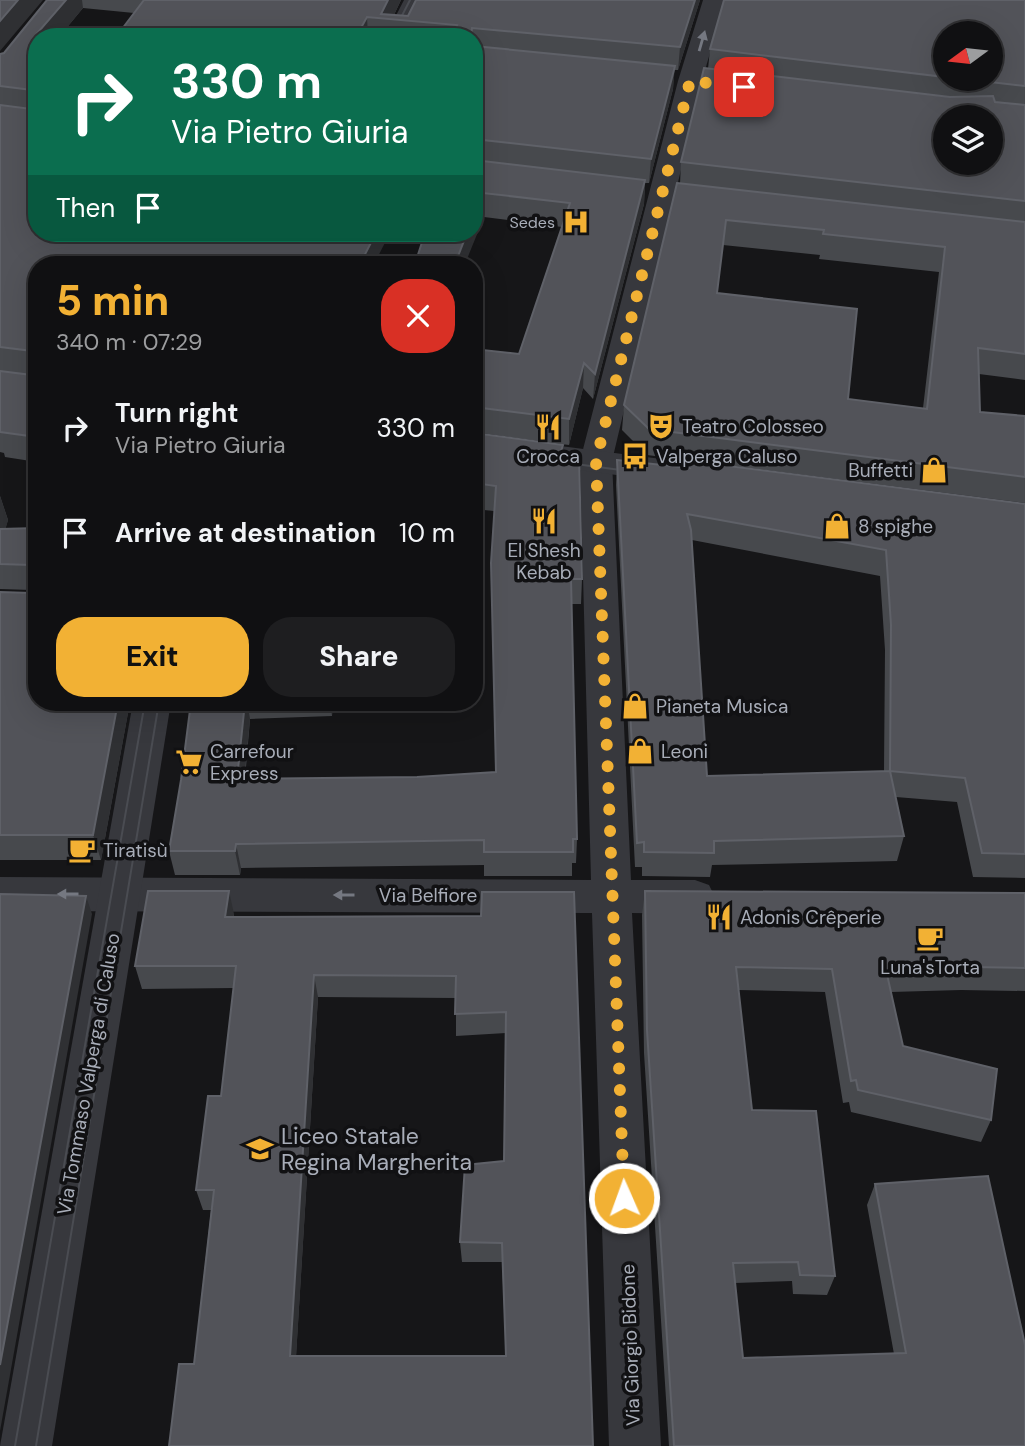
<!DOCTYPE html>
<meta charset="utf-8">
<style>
body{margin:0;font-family:"DM Sans",sans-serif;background:#1e1e20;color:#f1f3f6;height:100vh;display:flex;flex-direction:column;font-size:26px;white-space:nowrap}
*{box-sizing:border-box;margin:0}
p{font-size:23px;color:#9c9d9f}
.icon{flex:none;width:38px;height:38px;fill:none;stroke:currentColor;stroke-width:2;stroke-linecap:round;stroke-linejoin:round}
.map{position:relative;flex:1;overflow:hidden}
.sheet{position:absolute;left:28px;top:256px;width:455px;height:455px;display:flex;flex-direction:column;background:#101012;border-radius:28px;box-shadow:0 7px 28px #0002,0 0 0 2px #303032}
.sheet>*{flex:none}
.top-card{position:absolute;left:28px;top:28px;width:455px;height:214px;border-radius:28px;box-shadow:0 7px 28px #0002,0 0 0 2px #303032;background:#0b6e4f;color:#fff;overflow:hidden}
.needle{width:46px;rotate:255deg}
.buttons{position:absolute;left:933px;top:21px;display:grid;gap:14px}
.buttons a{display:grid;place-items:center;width:70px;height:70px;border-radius:50%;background:#101012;box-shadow:0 7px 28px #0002,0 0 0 2px #303032;font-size:35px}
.pin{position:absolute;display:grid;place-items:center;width:60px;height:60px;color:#fff;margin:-30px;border-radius:14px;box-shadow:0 4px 10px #0006}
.me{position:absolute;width:77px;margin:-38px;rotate:358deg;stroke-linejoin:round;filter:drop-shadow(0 0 5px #0008)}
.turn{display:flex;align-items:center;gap:24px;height:147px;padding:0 28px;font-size:32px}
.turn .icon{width:91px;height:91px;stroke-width:2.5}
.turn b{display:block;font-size:49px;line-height:60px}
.then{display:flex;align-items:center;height:66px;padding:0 28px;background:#0003;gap:14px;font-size:26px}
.round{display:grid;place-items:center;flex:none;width:74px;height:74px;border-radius:28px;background:#1e1e20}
.headline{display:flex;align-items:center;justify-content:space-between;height:119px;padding:0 28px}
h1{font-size:42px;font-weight:800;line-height:52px;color:#f2b134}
.action{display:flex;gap:14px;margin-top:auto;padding:14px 28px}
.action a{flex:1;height:80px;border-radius:28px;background:#f2b134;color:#111;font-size:28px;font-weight:800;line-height:80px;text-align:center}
.action a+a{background:#1e1e20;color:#f1f3f6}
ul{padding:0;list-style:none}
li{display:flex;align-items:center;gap:21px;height:105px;padding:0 28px}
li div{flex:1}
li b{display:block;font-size:26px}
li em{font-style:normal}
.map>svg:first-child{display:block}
</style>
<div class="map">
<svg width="1025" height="1446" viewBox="0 0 1025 1446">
<rect width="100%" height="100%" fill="#161618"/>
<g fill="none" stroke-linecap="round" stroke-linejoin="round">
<path fill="#37383d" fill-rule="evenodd" d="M703 0H725L702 81 612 461 631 880H695L709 885 715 897 709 909 695 914 632 913 661 1446H609L592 913 0 911V877L591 880 580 461 678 81Z"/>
<g fill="#37383d" fill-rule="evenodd">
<path d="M404 0H428L409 37H385Z"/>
<path d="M281 233H309L292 264H264Z"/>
<path d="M474 435 669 460 681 463 686 471 681 479 669 482 474 456Z"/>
<path d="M133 702H171L52 1446H0Z"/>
</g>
<g stroke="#4a4c52" stroke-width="2">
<path d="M391 37 410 0"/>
<path d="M272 264 289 233"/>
<path d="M560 462 636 472"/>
<path d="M15 1446 145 702"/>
<path d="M36 1446 159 702"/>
</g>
</g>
<g fill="#47494d" fill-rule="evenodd">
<path d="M47 0H401L394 15 408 16 416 0H700L678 70H674L673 89 649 183H645L644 204 593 399 583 388 569 445 474 432V349L519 354 562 227 484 217 474 233V37H116L134 13 83 8 59 37H37L278 233 274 241 390 233 37 264V462L5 457 4 453 0 452V54L4 53Z"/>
<path d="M1025 0V380L979 374 980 412 1025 416V503L647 455 622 430 624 405 680 184 681 162 708 69 710 49ZM945 33 990 79H945ZM723 245 820 255 819 259 939 272 923 408 848 399 717 293Z"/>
<path d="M474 433 563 445 562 454 582 579 581 604H571L577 839 576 863H572V876H484V865L241 868 240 875H175L169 851 181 780 245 702H333L332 716 250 719 245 779 417 777 496 772 494 511 474 509Z"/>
<path d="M617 460 680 467 681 460 1025 504V878L973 877 957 802 896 797 904 836 897 861 712 865 710 877 642 876V867H635L616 485ZM692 540 880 576 885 650 884 771 707 776Z"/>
<path d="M0 496 8 520 5 529 37 528V702H130L101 860H0V592L31 593V590L0 589Z"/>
<path d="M645 891 1025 893V991L961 990 891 992 903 1046 991 1120 981 1142 851 1112 849 1102 843 1103 825 992 738 990 752 1110 835 1276 827 1295 793 1294 792 1281 735 1283 743 1358 894 1354 867 1205 875 1184 1025 1446H669L644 1053 642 915Z"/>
<path d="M482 892 593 1446 194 1364 211 1210H203L196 1190 221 1096 234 988 142 989 135 966 234 914V917L481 916ZM318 997 456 998V1036L506 1033 504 1161 460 1242 462 1262H502L506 1356H296Z"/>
</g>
<g fill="#2f3033">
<path d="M18 0H43L0 51V21Z"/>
<path d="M66 0H82L83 8 59 37H37V53L33 38Z"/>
<path d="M388 0H401L392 19 381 14Z"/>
<path d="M695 0H700L678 70 680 47Z"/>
<path d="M367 17 368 37H356Z"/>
<path d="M675 66 673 89 649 183 651 159Z"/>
<path d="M645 180 644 204 593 399 595 374Z"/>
<path d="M483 193 484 217 465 264H455L467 233H474V215Z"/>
<path d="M263 233H278L263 264 259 241Z"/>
<path d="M376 233H390L374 264H360Z"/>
<path d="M584 363 583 388 569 445V419Z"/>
<path d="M0 496 8 520 0 550Z"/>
<path d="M118 702H130L101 860 93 835Z"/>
<path d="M245 702H247L250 719 242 803 237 779Z"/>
<path d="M330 702H333L332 716Z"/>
<path d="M236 844 241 868 240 875 235 851Z"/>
<path d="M229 891 234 914 231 940 225 917Z"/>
<path d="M86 896 92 914 0 1431V1365Z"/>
<path d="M314 975 318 997 295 1374 290 1356Z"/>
</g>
<g fill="#525359" stroke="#5f6168" stroke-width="2" fill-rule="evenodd">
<path d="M0 0H18L0 21Z"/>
<path d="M47 0H66L33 38H37V233H263L259 241 291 240 295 233H376L360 264H37V437L0 432V371L32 375V351L0 347V105L31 109 34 106V92L32 90 0 86V54L4 53Z"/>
<path d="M144 0H388L381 14 408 16 416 0H695L680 47 472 28 471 37H451L457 25 367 17 356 37H116Z"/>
<path d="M724 0H1025V86L964 79H990V33H945V77L710 49Z"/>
<path d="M474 46 675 66 651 159 474 139Z"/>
<path d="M704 68 950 97 993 96 995 102 1025 105V201L681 162ZM945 117H990V163H945Z"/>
<path d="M474 160 645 180 595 374 584 363 569 419 474 407V349L519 354 570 203 483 193 474 215Z"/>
<path d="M677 183 1025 222V354L978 348 980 412 1025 416V477L649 429 624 405ZM726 220 824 230 823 234 945 247 927 409 848 399 857 309 717 293Z"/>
<path d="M425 233H467L455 264H415Z"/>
<path d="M474 433 563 445 560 454 579 456 582 579H571L577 839H573V852H484V840L236 844 235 851H169L181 780 191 702H245L237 779 417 777 496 772 491 563 496 486 474 483Z"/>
<path d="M617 460 689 468 681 460 1025 504V854L982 853 965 778 890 771 904 836 714 841V853L644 852V842L637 843ZM687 514 886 550 891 625 890 771 707 776 691 530Z"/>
<path d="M37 528V702H118L93 835H0V592L31 593V565L0 564V529Z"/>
<path d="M148 891H229L225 917 481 916 482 892H574L593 1446H169L179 1364H194L214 1190H196L208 1096H221L236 966H135ZM314 975 456 976 455 1014 506 1012 504 1161 465 1165 460 1242 502 1243 506 1356H290Z"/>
<path d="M645 891 1025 893V968L970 967 886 970 903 1046 997 1069 991 1120 858 1090 856 1080 851 1081 832 969 736 967 752 1110 816 1111 835 1276 800 1275 798 1262 733 1263 743 1358 906 1353 875 1184 988 1176 1025 1345V1446H674L647 1030Z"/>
<path d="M0 894 86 896 0 1365Z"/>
</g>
<defs><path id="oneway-solid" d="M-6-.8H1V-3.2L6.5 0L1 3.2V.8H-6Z" transform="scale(1.75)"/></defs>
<g fill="#757881">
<use href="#oneway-solid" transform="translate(702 41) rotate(-74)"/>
<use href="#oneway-solid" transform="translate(68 894) rotate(-180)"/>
<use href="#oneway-solid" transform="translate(344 895) rotate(-180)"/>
</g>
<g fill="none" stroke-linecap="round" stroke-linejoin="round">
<path stroke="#f2b134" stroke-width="12" stroke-dasharray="0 21.6" d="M624 1198 596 461 690 81 744 87"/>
</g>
<defs>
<g id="hospital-bare" transform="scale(2.1)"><path d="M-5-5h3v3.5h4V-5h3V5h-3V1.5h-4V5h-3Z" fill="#f2b134" stroke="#111113" stroke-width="2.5" paint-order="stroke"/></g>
<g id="theatre-bare" transform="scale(2.1)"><path d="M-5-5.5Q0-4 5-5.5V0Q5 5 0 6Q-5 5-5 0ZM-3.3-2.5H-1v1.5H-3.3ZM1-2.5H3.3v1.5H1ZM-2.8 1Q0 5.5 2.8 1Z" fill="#f2b134" stroke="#111113" stroke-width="2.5" paint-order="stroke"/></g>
<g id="restaurant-bare" transform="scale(2.1)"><path d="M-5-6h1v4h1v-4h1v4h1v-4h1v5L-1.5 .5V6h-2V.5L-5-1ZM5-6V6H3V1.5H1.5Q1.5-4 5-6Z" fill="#f2b134" stroke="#111113" stroke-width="2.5" paint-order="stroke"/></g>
<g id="bus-bare" transform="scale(2.1)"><path d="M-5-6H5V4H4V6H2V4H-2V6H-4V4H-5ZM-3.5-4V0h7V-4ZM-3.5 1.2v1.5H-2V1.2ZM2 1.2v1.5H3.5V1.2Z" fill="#f2b134" stroke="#111113" stroke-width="2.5" paint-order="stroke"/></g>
<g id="shop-bare" transform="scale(2.1)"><path d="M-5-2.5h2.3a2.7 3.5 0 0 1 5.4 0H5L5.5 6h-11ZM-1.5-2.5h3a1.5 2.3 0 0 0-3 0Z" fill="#f2b134" stroke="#111113" stroke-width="2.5" paint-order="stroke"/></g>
<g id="supermarket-bare" transform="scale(2.1)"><path d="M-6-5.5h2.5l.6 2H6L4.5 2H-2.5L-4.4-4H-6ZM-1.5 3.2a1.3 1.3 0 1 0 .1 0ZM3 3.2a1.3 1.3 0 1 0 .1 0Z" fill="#f2b134" stroke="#111113" stroke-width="2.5" paint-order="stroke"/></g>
<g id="cafe-bare" transform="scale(2.1)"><path d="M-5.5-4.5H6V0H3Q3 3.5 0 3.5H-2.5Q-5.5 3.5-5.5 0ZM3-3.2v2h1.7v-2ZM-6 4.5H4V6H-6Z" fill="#f2b134" stroke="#111113" stroke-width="2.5" paint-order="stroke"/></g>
<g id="school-bare" transform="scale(2.1)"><path d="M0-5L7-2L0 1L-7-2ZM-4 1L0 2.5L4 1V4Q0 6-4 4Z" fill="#f2b134" stroke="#111113" stroke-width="2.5" paint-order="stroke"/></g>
</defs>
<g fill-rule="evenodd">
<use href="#hospital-bare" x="576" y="222"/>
<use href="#theatre-bare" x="661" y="426"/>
<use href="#restaurant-bare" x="548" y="427"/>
<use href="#bus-bare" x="635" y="456"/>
<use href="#shop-bare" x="934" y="470"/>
<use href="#restaurant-bare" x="544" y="521"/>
<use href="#shop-bare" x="837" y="526"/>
<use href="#shop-bare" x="635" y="706"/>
<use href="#shop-bare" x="640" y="751"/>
<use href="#supermarket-bare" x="189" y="762"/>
<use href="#cafe-bare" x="82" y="850"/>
<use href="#restaurant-bare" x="719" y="917"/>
<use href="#cafe-bare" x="930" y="938"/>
<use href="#school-bare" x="260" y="1149"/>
</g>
<g text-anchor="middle" stroke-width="7" stroke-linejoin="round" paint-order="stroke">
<g font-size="16" fill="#a8adb8" stroke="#111113" text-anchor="end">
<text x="555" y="228">Sedes</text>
</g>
<g font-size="19" fill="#a8adb8" stroke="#111113" text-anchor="start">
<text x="682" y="433">Teatro Colosseo</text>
<text x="548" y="463" text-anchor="middle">Crocca</text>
<text x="656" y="463">Valperga Caluso</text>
<text x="913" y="477" text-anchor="end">Buffetti</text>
<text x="858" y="533">8 spighe</text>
<text x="544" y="557" text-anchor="middle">El Shesh<tspan x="544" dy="22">Kebab</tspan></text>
<text x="656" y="713">Pianeta Musica</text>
<text x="210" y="758">Carrefour<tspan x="210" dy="22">Express</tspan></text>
<text x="661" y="758">Leoni</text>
<text x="103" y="857">Tiratisù</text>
<text x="740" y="924">Adonis Crêperie</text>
<text x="930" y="974" text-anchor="middle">Luna'sTorta</text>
</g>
<g font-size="19" fill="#a8adb8" stroke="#111113">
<text x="428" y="902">Via Belfiore</text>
<text transform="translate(88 1074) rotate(-80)" y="7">Via Tommaso Valperga di Caluso</text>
<text transform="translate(630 1345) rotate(-92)" y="7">Via Giorgio Bidone</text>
</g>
<g font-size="23" fill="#a8adb8" stroke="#111113" text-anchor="start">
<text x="281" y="1144">Liceo Statale<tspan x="281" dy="26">Regina Margherita</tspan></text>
</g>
</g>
</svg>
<div class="buttons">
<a><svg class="needle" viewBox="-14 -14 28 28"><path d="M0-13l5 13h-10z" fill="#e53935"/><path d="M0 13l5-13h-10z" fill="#9c9d9f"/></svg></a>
<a><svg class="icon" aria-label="layers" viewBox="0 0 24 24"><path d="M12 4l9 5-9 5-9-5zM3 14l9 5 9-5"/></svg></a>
</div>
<div class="pin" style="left:744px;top:87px;background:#d93025"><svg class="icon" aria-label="arrive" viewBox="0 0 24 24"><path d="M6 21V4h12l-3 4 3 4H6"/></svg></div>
<svg class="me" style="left:624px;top:1198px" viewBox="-20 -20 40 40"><circle r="17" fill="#f2b134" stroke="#fff" stroke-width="3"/><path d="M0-11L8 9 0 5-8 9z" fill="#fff"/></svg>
<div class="top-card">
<div class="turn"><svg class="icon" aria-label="right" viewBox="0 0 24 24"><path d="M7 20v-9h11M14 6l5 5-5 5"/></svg><div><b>330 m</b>Via Pietro Giuria</div></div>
<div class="then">Then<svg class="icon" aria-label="arrive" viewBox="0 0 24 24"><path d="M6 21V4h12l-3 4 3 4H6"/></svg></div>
</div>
<section class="sheet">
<div class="headline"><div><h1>5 min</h1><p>340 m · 07:29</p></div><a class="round" style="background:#d93025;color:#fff"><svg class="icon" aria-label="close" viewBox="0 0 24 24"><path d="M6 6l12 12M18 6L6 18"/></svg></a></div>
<ul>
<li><svg class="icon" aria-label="right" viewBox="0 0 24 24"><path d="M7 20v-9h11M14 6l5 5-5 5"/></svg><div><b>Turn right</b><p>Via Pietro Giuria</p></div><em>330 m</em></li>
<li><svg class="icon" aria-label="arrive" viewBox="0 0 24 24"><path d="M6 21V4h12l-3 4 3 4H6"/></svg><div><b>Arrive at destination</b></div><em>10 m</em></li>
</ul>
<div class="action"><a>Exit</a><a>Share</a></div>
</section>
</div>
